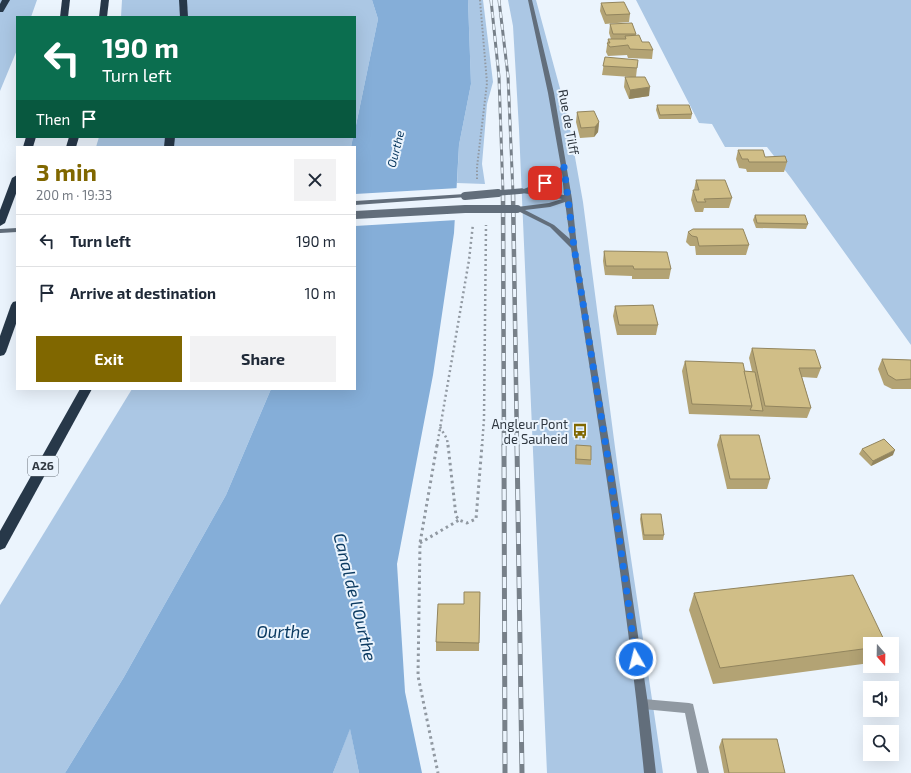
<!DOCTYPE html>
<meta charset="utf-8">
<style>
body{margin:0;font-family:"Exo 2",sans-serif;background:#f2f2f3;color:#1f2937;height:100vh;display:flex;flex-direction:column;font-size:15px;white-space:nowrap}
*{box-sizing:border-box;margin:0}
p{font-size:13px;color:#747a83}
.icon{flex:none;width:22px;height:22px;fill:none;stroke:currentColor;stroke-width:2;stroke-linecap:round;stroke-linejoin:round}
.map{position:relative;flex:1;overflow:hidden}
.side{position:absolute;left:16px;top:146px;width:340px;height:244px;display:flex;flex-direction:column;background:#fff;border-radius:0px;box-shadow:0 4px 16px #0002}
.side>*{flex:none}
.hud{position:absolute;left:16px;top:16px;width:340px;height:122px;border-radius:0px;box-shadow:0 4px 16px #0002;background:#0b6e4f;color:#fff;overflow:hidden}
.needle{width:26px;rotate:160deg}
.fabs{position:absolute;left:863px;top:637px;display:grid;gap:8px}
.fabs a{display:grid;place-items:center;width:36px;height:36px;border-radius:0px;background:#fff;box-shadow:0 4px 16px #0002;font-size:20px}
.pin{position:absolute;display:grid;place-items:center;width:34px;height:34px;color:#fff;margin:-17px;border-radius:8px;box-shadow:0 2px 6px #0006}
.me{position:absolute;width:44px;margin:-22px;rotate:352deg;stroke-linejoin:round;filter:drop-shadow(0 0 3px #0008)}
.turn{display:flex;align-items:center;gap:14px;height:84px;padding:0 20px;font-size:18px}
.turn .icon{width:52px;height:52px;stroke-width:2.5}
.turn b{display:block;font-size:28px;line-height:34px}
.then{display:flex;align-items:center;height:38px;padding:0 20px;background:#0003;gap:8px;font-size:15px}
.round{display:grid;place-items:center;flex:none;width:42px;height:42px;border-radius:0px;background:#f2f2f3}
.head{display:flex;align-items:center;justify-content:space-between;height:68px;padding:0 20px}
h1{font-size:24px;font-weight:700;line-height:30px;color:#806700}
.button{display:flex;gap:8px;margin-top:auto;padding:8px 20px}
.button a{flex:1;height:46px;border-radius:0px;background:#806700;color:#fff;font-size:16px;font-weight:700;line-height:46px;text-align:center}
.button a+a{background:#f2f2f3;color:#1f2937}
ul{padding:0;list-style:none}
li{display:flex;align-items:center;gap:12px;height:52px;padding:0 20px;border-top:1px solid #e0e1e3}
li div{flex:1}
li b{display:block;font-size:15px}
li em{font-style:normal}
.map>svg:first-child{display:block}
</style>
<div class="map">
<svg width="911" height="773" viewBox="0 0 911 773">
<rect width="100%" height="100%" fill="#ebf4fd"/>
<g fill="#abc7e4">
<path d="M0 0H37L31 17H17V50L0 91Z"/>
<path d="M122 0H372L378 19 355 130V17H121Z"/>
<path d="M468 0H483L493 82 487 104 482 164 485 184 457 183 459 145 471 84Z"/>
<path d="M508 0H536L568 118 583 202 619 478 663 773H547L519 129 513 26Z"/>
<path d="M636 0H911V345L791 178 767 147H725L712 124 699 123Z"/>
<path d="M99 137H353L351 147H96Z"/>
<path d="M132 389H271L226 495 124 677 65 773H0V605Z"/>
<path d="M350 728 359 773H333Z"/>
</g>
<path fill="#85aed8" d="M372 0H468L471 84 459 145 454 233 433 375 397 564 405 692 422 773H359L350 729 333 773H65L124 677 226 495 271 389H355V147H351L353 137H355V130L378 19Z"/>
<path fill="#ebf4fd" d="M459 188 457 220 355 226V194Z"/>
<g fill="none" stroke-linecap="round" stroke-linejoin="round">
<path stroke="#9199a2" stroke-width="2" stroke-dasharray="1.5 2" stroke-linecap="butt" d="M477 179V167L487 83 480 0"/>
<g stroke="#9199a2" stroke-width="2.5" stroke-dasharray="2 3" stroke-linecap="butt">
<path d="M440 427 447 439 448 446"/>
<path d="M437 446 469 260 473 224"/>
<path d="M482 446 484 419 486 225"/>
</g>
<g stroke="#9199a2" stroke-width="3" stroke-dasharray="2.5 3.5" stroke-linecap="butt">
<path d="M437 445 420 543 418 676 438 773"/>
<path d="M448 445 456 516 459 520 467 523 476 519 482 445"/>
<path d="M420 543 459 520"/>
</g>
<path fill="#9099a2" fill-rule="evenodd" d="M643 699 689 703 693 704 709 773H697L685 713 643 709 639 708 638 704 639 700Z"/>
<g fill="#626e7b" fill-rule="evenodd">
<path d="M528 0H532L554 93 572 199 577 247 615 478 648 704 656 773H644C627 597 598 422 571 248L550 227 514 209 517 207 549 203 562 199 522 193 519 191 548 179 561 167 548 93ZM562 173 564 195 531 190 552 181ZM565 202 570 239 554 225 525 210 550 207Z"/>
<path d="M465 194 468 196 467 197 355 205V201Z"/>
<path d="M17 228V232L0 233V229Z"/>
</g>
<g fill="#273849" fill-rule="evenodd">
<path d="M2 0H10L3 12H0V4Z"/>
<path d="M62 0H70L68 17H60Z"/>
<path d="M101 0H109L107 17H99Z"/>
<path d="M179 0H187L188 17H180Z"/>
<path d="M26 137H36L33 147H23Z"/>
<path d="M69 137H79L76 147H66Z"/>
<path d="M165 137H175L174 147H164Z"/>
<path d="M17 175V191L5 223 0 226V210L12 178Z"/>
<path d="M17 301V321L6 352 4 355 0 356V336L11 305 13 302Z"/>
<path d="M80 389H92L5 548 0 550V531Z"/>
</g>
<g stroke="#778089" stroke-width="3">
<g id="rail-far2">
<path d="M491 0 499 77 503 194"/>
<path d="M499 0 508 76 513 194"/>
</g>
</g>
<g stroke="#778089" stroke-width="4.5">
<g id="rail-far1">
<path d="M503 193 504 446"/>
<path d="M513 193 517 446"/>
</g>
</g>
<g stroke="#778089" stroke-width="5">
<g id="rail">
<path d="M504 445 505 773"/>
<path d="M517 445 522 773"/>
</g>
</g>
<use href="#rail-far2" stroke="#ebf4fd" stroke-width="2" stroke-dasharray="6" stroke-linecap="butt"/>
<use href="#rail-far1" stroke="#ebf4fd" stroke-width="3" stroke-dasharray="8" stroke-linecap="butt"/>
<use href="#rail" stroke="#ebf4fd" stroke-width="3.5" stroke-dasharray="11" stroke-linecap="butt"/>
<path stroke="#626e7b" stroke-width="5.5" d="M486 194 522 191"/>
<g stroke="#626e7b" stroke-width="8">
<path d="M465 196 498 193"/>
<path d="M355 215 465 209H517"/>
</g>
</g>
<g fill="#b3a374">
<path d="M601 3 630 14 629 22 605 24 600 11Z"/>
<path d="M610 24 636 34V35L642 42 653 50 652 59 628 58 627 55 608 56 606 52 608 39H611L609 33Z"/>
<path d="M605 57 637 68 636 77 649 96 629 99 624 87 625 77H631L602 75Z"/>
<path d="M657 105 692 114 691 119H659L656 110Z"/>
<path d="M577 112 599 122 598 132 594 137 580 138 576 122Z"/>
<path d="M738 150 787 162 784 172H747L746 169 739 168 736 159Z"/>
<path d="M696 180 732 198 729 208H704L703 212H695L691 200 693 190H694Z"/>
<path d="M755 215 808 224 806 229 756 228 753 220Z"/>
<path d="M688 232 749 245 746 255H696L695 246H690L686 242Z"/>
<path d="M604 251 671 269 669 279H632V276L605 275 603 261Z"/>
<path d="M615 306 658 325 656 335H617L613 316Z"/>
<path d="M752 348 821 368 817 378 802 377 811 408 807 418 689 414 682 371 685 361 744 371H752L749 358Z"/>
<path d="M882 359 911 360V389H892L884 385 878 369Z"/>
<path d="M720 435 770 479 767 489H727L717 445Z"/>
<path d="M576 445 591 460V465L575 464V450Z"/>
<path d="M862 449 893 455 871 466 859 454Z"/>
<path d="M641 514 664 535 663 540H643L640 519Z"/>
<path d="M480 592 479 651H436V642L464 604Z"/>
<path d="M694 593 870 644V663L713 684 689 610Z"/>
<path d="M722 739 785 773H724L719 747Z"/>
</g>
<g fill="#92855e">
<path d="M650 87 649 96 629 99 630 90Z"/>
<path d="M599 122 598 132 594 137 595 127Z"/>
<path d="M895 450 893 455 871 466 873 461Z"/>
</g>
<g fill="#d0be87" stroke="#92855e">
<path d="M624 2 630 14 606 15 601 3Z"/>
<path d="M632 23 636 34H613L610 24Z"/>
<path d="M639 35 642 42H649L653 50 630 49 628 45 610 47 607 43H610L608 39H626L625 36Z"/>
<path d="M605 57 638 60 637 68 603 66Z"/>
<path d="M625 77H645L650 87 630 90Z"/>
<path d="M657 105H689L692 114 660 115Z"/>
<path d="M594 111 599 122 595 127 581 128 577 112Z"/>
<path d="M738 150H763L765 157 785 156 787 162H749L748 159H742Z"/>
<path d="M696 180H725L732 198 704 199 706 202H697L693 190H699Z"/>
<path d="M755 215H805L808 224 757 223Z"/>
<path d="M693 229H743L749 245 699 246 697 237 692 236 688 232Z"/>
<path d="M604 251 667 252 671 269H634L633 266H606Z"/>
<path d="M653 305 658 325H619L615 306Z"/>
<path d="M752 348 815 350 821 368H799L811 408 765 406Z"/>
<path d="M882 359 911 360V379L896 380 888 375Z"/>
<path d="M685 361 743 363 752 406 692 404Z"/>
<path d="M744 371 755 372 763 411 750 410 752 406Z"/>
<path d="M720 435H759L770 479H730Z"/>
<path d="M884 439 895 450 873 461 862 449Z"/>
<path d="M576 445 591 446V460L576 459Z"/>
<path d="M641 514H661L664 535H644Z"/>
<path d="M853 575 886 644H870V648L720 668 694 593Z"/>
<path d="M464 592H480L479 643 436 642 438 604H464Z"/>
<path d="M722 739H777L785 773H729Z"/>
</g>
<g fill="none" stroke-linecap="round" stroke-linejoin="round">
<path stroke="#1a73e8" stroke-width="7" stroke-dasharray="0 12.6" d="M545 183 564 167 574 247 611 478 636 659"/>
</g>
<defs>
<g id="bus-bare" transform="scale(1.2)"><path d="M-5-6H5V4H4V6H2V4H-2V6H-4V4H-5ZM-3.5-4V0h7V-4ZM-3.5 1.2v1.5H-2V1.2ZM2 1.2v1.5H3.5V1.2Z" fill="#806700" stroke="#ebf4fd" stroke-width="2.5" paint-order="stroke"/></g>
</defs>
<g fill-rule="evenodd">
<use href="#bus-bare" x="580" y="431"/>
</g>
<g text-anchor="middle" stroke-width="4" stroke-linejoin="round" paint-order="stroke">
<g font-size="12" font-style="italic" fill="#0b3a61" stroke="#ebf4fd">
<text transform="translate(396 149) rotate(-76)" y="4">Ourthe</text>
</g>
<rect fill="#ebf4fd" stroke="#687079" stroke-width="1" x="28" y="456" width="30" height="20" rx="3"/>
<g font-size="12" font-weight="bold" fill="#303841">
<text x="43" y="470">A26</text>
</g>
<g font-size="13" fill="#303841" stroke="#ebf4fd">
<text transform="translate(569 122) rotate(80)" y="5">Rue de Tilff</text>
</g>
<g font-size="13" fill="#303841" stroke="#ebf4fd" text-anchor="end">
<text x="568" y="429">Angleur Pont<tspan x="568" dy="15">de Sauheid</tspan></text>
</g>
<g font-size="17" font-style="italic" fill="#0b3a61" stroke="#ebf4fd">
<text transform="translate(355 597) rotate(76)" y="6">Canal de l'Ourthe</text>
<text x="283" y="638">Ourthe</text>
</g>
</g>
</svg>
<div class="fabs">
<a><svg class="needle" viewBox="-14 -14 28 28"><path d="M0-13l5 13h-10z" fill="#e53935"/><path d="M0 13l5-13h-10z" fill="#747a83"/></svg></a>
<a><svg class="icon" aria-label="sound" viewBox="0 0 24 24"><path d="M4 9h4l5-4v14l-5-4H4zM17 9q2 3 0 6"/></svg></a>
<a><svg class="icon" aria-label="search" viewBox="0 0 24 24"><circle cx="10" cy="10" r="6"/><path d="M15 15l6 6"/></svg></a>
</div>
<div class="pin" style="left:545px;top:183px;background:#d93025"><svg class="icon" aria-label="arrive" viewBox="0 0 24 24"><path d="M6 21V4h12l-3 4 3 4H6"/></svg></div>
<svg class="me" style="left:636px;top:659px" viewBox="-20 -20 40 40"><circle r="17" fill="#1a73e8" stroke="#fff" stroke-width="3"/><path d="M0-11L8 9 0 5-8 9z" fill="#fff"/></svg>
<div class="hud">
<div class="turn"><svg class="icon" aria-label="left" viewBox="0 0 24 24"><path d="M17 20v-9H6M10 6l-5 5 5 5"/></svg><div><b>190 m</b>Turn left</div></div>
<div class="then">Then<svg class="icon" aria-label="arrive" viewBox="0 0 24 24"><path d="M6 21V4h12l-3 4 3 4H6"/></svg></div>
</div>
<section class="side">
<div class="head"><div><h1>3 min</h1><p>200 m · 19:33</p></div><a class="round"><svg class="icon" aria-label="close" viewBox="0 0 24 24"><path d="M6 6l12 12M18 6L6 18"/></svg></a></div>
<ul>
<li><svg class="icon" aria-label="left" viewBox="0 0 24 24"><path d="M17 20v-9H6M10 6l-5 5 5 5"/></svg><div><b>Turn left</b></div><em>190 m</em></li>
<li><svg class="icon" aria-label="arrive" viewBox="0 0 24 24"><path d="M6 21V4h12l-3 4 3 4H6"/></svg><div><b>Arrive at destination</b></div><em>10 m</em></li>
</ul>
<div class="button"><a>Exit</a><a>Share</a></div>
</section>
</div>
